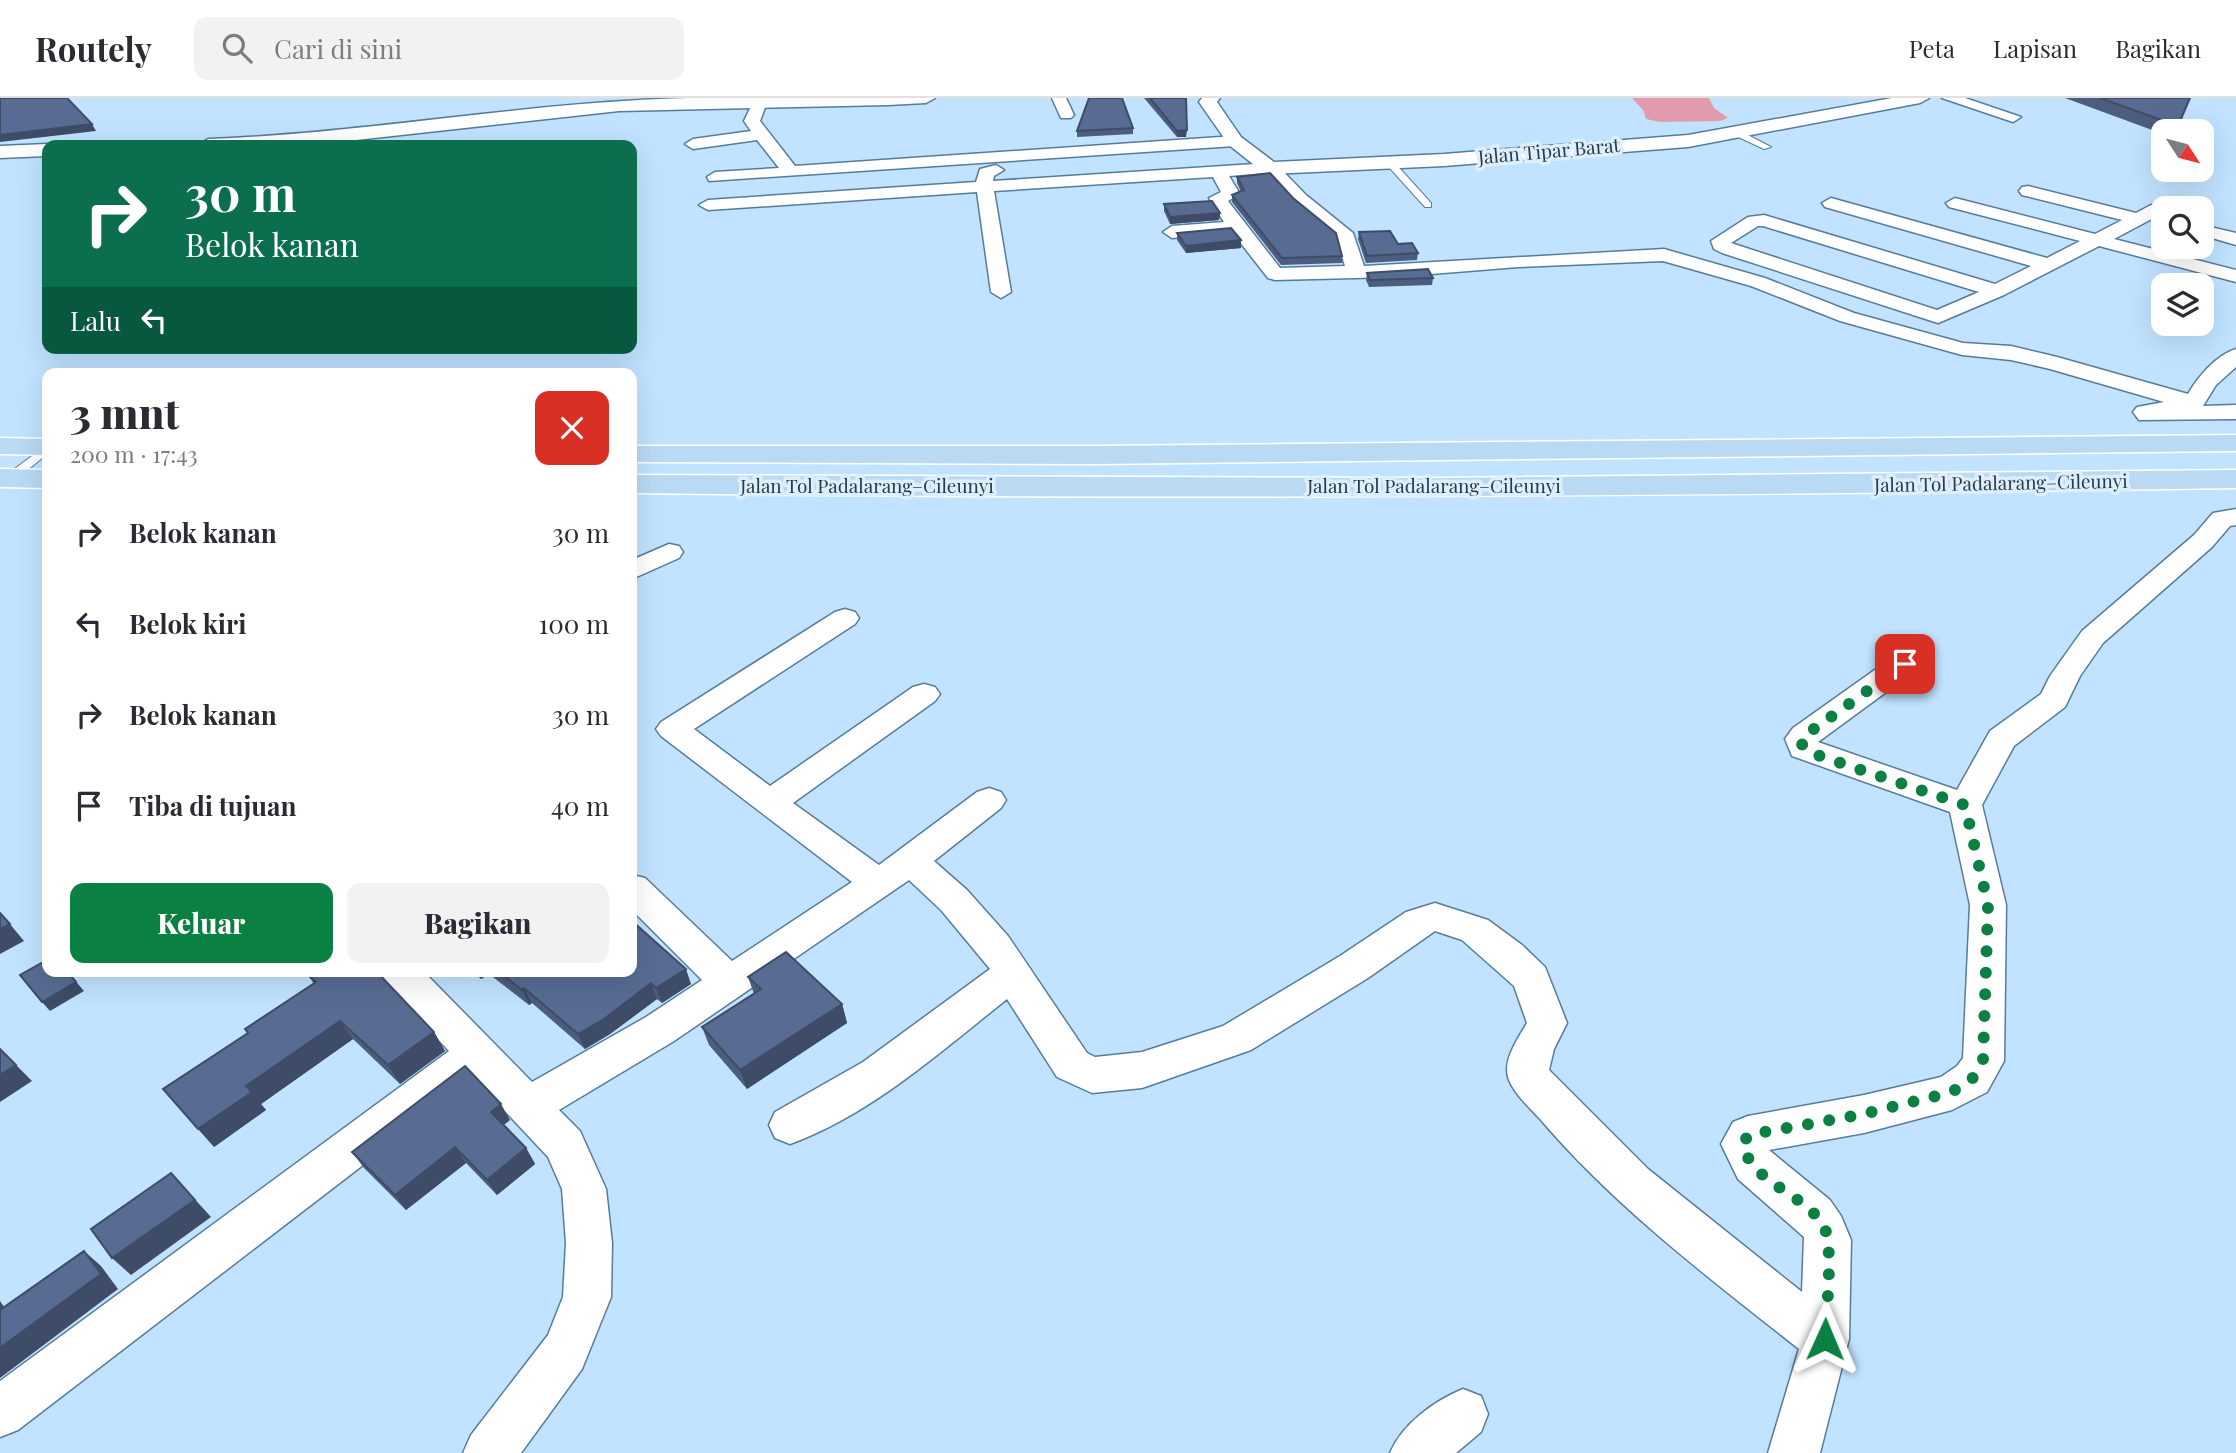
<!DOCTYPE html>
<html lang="id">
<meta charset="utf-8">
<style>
body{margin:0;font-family:"Playfair Display",serif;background:#f2f2f3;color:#2b2b33;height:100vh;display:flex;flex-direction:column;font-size:26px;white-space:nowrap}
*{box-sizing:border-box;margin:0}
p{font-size:23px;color:#7c7c81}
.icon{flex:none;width:38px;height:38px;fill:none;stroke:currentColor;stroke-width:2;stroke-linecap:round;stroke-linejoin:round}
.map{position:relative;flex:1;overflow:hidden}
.panel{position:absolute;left:42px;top:270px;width:595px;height:609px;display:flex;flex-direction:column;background:#fff;border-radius:14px;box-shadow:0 7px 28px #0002}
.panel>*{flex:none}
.guide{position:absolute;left:42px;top:42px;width:595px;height:214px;border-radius:14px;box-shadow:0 7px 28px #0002;background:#0b6e4f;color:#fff;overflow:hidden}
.needle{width:46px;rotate:126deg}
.fabs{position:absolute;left:2151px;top:21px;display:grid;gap:14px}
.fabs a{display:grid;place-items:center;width:63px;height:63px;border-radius:14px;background:#fff;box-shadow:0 7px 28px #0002;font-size:35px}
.pin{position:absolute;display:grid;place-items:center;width:60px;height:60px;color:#fff;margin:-30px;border-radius:14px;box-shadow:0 4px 10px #0006}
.me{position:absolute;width:77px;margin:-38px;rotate:1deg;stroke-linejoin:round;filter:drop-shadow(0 0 5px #0008)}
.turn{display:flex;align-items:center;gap:24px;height:147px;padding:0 28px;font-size:32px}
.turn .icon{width:91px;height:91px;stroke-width:2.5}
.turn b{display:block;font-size:49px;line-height:60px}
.then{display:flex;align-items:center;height:66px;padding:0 28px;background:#0003;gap:14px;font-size:26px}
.round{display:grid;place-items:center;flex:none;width:74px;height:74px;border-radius:14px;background:#f2f2f3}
.summary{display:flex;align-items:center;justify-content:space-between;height:119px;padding:0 28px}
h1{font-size:42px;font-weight:800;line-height:52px}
.button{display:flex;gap:14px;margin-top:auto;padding:14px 28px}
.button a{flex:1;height:80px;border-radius:14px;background:#0b8043;color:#fff;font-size:28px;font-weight:800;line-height:80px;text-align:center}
.button a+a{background:#f2f2f3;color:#2b2b33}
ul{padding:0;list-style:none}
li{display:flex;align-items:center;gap:21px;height:91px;padding:0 28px}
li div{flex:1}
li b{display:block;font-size:26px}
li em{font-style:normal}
header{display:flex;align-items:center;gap:42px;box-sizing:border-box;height:98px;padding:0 35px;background:#fff;border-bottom:2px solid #e1e1e2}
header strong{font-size:33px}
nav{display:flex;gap:38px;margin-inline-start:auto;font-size:24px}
.search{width:490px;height:63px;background:#f2f2f3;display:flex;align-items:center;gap:18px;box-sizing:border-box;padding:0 24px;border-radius:14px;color:#7c7c81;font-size:26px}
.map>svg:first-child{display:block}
</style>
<header>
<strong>Routely</strong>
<div class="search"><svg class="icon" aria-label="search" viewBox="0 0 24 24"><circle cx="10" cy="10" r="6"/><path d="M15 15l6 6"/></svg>Cari di sini</div>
<nav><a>Peta</a><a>Lapisan</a><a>Bagikan</a></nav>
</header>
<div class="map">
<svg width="2236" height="1355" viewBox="0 0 2236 1355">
<rect width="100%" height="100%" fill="#c1e3ff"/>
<path fill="#e19bac" d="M1632 0H1709L1714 10 1728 20 1720 23 1660 24 1646 21 1643 12Z"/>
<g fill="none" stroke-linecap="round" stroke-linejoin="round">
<g stroke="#557c9c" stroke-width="2">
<g id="service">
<path d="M1734 33H1740L1771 49 1764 51 1734 37Z"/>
<path d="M1387 63H1393L1431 105V109H1425L1387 67Z"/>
<path d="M47 347V356L13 384H5V378Z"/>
</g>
</g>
<g stroke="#557c9c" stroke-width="3">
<g id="minor">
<path d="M758 0 767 4 760 23 795 68 1235 38 1243 43 1235 48 709 83 707 79 715 74 779 70 757 42 693 51 685 46 693 41 751 33 744 23 753 4Z"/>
<path d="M1052 0H1066L1074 17 1071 20H1061Z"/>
<path d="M1942 0H1965L2021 19 2013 24Z"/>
<path d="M1270 65 1276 66 1306 97 1353 135 1364 168 1664 151 1765 180 1854 215 1963 245 2011 248 2057 259 2188 296C2198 279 2216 257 2236 251V269L2216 287 2203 308 2236 307V321L2139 322 2133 314 2137 309 2164 304 2050 271 2011 262 1962 257 1840 223 1751 188 1663 163 1518 169 1394 179 1275 182 1268 180 1232 134 1172 140 1163 134 1172 128 1224 124 1209 100 1221 94 1213 79 994 93 1011 194 1001 200 991 194 977 94 708 112 699 107 708 102 976 84 980 71 996 67 1004 72 994 78 993 83ZM1266 75 1294 105 1337 141 1345 168 1280 170 1228 103 1240 96 1229 78Z"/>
<path d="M2028 88 2136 115 2151 107H2163V115L2114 141 2236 172V184L2099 148 2004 197 1938 225 1722 155 1714 151 1711 143 1748 119 1764 117 1995 186 2031 168 1825 109 1822 105 1831 100 2047 160 2080 143 1949 109 1946 105 1955 100 2095 136 2122 122 2022 97 2019 93 2022 89ZM1758 128H1763L1979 194 1937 212 1731 145Z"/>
<path d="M2202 127 2236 135V147L2202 137Z"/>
<path d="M2236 411V427L2230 428 2212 449 2103 545 2080 578 2065 609 2014 648 1982 707 2006 807 2004 963 1987 994 1952 1012 1864 1035 1769 1052 1830 1102 1841 1118 1851 1142 1849 1241 1820 1355H1768L1799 1251C1709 1180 1615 1109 1540 1021 1529 1009 1513 995 1508 979 1503 961 1519 939 1527 925L1514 888 1462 842 1435 833 1368 880 1251 952 1142 990 1092 995 1057 979 1007 901C940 954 872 1016 790 1046L775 1040 769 1027 775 1014 863 964 990 871 941 812 909 782 674 943 559 1012 580 1033 606 1091 612 1145 611 1199 582 1271 521 1355H463L471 1337 548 1237 563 1199 566 1145 562 1091 548 1059 475 981 18 1332 0 1339V1283L449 953 384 884 379 873H423L532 984 646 919 702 882 632 812V777L645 780 732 863 852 784 661 638 656 631 661 624 835 514 845 511 855 514 859 520 855 526 694 631 770 688 913 589 924 586 935 589 940 596 935 603 793 705 879 767 977 694 989 690 1001 694 1006 702 1001 710 934 763 967 792 1008 838 1087 955 1095 959 1142 954 1223 928 1340 858 1406 814 1435 805 1488 822 1522 847 1545 869 1567 925 1554 951 1549 972 1648 1071 1802 1194 1804 1139 1738 1081 1721 1046 1733 1024 1748 1018 1864 997 1941 979 1957 968 1963 960 1970 807 1950 714 1792 658 1785 641 1793 630 1893 559 1904 557 1915 559 1919 566 1915 573 1818 644 1957 692 1990 633 2041 596 2050 578 2082 533 2194 437 2213 415Z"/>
<path d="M669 446 679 448 683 454 679 460 632 481V462Z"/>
<path d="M1463 1291 1481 1298 1488 1316 1481 1334 1456 1355H1390C1402 1326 1434 1303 1463 1291Z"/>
</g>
</g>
<g stroke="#557c9c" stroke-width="3">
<g id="tertiary">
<path d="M688 0H935L926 5 888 7 619 13 311 47H199L208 41C369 35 527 4 688 0Z"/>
<path d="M1202 0H1220L1217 4 1241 39 1274 64 1444 56 1688 37 1892 0H1929L1920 5 1688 49 1444 68 1270 76 1263 74 1229 47 1199 4Z"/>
<path d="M47 46 50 47H47V58L0 60V48Z"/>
</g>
</g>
<g stroke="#fff" stroke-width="3">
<g id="motorway">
<path d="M2236 337V353L1096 366 632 364V348H1096Z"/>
<path d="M0 340 47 341V357L0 356Z"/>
<path d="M0 371 47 372V390L0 389Z"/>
<path d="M2236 372V390C1701 398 1166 402 632 395V377L1434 380Z"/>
</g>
</g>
<use href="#service" fill="#fff" fill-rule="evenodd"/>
<use href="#minor" fill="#fff" fill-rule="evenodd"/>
<use href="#tertiary" fill="#fff" fill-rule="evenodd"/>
<use href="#motorway" fill="#badaf4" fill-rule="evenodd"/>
</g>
<g fill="#4c5d7e">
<path d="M1144 0H1186V39H1177Z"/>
<path d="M2065 0H2190L2175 33H2163V36Z"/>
<path d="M1133 30V36L1077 39V33Z"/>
<path d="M1237 79 1342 158V165L1281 167 1232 104V97L1241 94 1237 85Z"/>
<path d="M1164 106 1220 115 1219 122 1170 126 1164 113Z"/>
<path d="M1359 134 1398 146 1418 155 1417 162 1366 165 1358 141Z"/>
<path d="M1177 135 1241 142V150L1186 155 1177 142Z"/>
<path d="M1367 175 1433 180 1432 187 1369 189 1366 182Z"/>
<path d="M472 873H632L691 886 662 905 657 901 610 936 585 951 532 905 529 907 489 876 481 881Z"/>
<path d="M308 877 434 934 445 953 400 986 353 941 261 1006 266 1012 214 1049 248 935 314 886Z"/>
<path d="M748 879 842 906 847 925 747 991 709 947 702 929 754 896Z"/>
<path d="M510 1022 503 1027 526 1050 535 1066 497 1097 466 1065 406 1112 364 1070 352 1054Z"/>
</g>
<g fill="#3e4c67">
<path d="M92 26 96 33 0 44V37Z"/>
<path d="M1187 32 1186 39H1177V33Z"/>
<path d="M1220 115 1219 122 1170 126V119Z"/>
<path d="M1241 142V150L1186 155V148Z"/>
<path d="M0 814 24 843 0 856Z"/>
<path d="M686 871 691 886 662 905 656 890Z"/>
<path d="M67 873 84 893 50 913 42 904Z"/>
<path d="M477 873H488L489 876 481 881Z"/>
<path d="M651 885 657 901 610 936 585 951 578 936Z"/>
<path d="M524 890 532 905 529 907 522 892Z"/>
<path d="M842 906 847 925 747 991 740 972Z"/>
<path d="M340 923 353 941 261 1006 266 1012 214 1049 198 1031 246 988Z"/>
<path d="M434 934 445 953 400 986 388 967Z"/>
<path d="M16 967 32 983 0 1004V977Z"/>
<path d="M501 1006 510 1022 500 1030 491 1014Z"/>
<path d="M455 1049 466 1065 406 1112 395 1097Z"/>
<path d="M526 1050 535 1066 497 1097 487 1082Z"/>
<path d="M171 1075 211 1119 131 1177 112 1160Z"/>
<path d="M84 1153 101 1168 118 1191 0 1280V1250Z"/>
<path d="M0 1203 17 1228 0 1215Z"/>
</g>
<g fill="#586c93" stroke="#3e4c67" stroke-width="2">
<path d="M0 0H67L92 26 0 37Z"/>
<path d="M1089 0H1122L1133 30 1077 33Z"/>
<path d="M1150 0H1186L1187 32 1177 33Z"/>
<path d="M2100 0H2190L2178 28Z"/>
<path d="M1270 75 1293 100 1336 135 1342 158 1282 160 1232 97 1244 92 1237 79Z"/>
<path d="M1212 103 1220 115 1170 119 1164 106Z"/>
<path d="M1231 130 1241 142 1186 148 1177 135Z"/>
<path d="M1390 133 1398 146 1412 145 1418 155 1367 158 1359 134Z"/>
<path d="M1428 171 1433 180 1370 182 1367 175Z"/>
<path d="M0 815 10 826 0 831Z"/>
<path d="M632 823 686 871 656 890 651 885 604 921 578 936 524 890 522 892 498 873H632Z"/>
<path d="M786 854 842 906 740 972 702 929 761 891 748 879Z"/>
<path d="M47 862V873H67L76 884 42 904 20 877Z"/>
<path d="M314 873H376L434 934 388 967 340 923 246 988 252 994 198 1031 163 991 248 935 245 931 316 884 308 877Z"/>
<path d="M0 951 16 967 0 977Z"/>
<path d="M465 968 501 1006 491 1014 526 1050 487 1082 455 1049 395 1097 352 1054Z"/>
<path d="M171 1075 195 1102 112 1160 91 1131Z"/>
<path d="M84 1153 101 1176 0 1250V1212Z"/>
</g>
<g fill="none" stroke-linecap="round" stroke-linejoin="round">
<path stroke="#0b8043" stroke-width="12" stroke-dasharray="0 21.6" d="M1825 1241C1826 1216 1834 1147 1824 1129 1806 1095 1751 1086 1743 1046L1748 1037 1864 1016 1952 994 1972 981 1983 962 1988 807 1965 707 1808 654 1801 645 1804 638 1905 566"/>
</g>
<g text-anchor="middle" stroke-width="7" stroke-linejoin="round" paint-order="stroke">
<g font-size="19" fill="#293a48" stroke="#ddeefc">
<text transform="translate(1549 53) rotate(-5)" y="7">Jalan Tipar Barat</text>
<text transform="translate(2001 385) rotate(-1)" y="7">Jalan Tol Padalarang–Cileunyi</text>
<text x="867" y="395">Jalan Tol Padalarang–Cileunyi</text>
<text x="1434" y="395">Jalan Tol Padalarang–Cileunyi</text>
</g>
</g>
</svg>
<div class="fabs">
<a><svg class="needle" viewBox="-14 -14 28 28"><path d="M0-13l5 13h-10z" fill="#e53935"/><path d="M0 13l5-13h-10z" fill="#7c7c81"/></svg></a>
<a><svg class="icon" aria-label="search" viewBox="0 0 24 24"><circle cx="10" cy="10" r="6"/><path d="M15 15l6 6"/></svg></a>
<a><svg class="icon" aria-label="layers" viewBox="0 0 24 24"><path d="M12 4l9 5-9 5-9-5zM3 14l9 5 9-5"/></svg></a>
</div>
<div class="pin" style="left:1905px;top:566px;background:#d93025"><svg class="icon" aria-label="arrive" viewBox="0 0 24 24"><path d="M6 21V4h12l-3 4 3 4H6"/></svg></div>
<svg class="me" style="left:1825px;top:1241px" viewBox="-20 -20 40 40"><path d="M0-17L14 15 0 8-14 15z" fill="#0b8043" stroke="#fff" stroke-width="4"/></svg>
<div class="guide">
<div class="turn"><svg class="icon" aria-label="right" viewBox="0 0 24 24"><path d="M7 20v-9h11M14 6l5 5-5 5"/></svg><div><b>30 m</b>Belok kanan</div></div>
<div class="then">Lalu<svg class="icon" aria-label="left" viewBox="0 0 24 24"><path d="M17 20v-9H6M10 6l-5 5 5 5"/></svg></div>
</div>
<section class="panel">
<div class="summary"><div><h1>3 mnt</h1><p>200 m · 17:43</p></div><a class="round" style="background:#d93025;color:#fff"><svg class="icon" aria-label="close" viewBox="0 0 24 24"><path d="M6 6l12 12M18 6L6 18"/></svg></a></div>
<ul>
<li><svg class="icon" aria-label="right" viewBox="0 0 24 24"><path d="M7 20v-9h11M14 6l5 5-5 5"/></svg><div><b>Belok kanan</b></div><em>30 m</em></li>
<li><svg class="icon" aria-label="left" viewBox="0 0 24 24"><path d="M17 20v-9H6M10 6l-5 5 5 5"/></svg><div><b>Belok kiri</b></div><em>100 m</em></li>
<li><svg class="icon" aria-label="right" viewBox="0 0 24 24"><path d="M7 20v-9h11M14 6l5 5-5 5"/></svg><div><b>Belok kanan</b></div><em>30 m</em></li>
<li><svg class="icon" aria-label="arrive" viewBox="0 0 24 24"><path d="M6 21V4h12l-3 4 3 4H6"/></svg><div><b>Tiba di tujuan</b></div><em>40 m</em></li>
</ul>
<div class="button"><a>Keluar</a><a>Bagikan</a></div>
</section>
</div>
